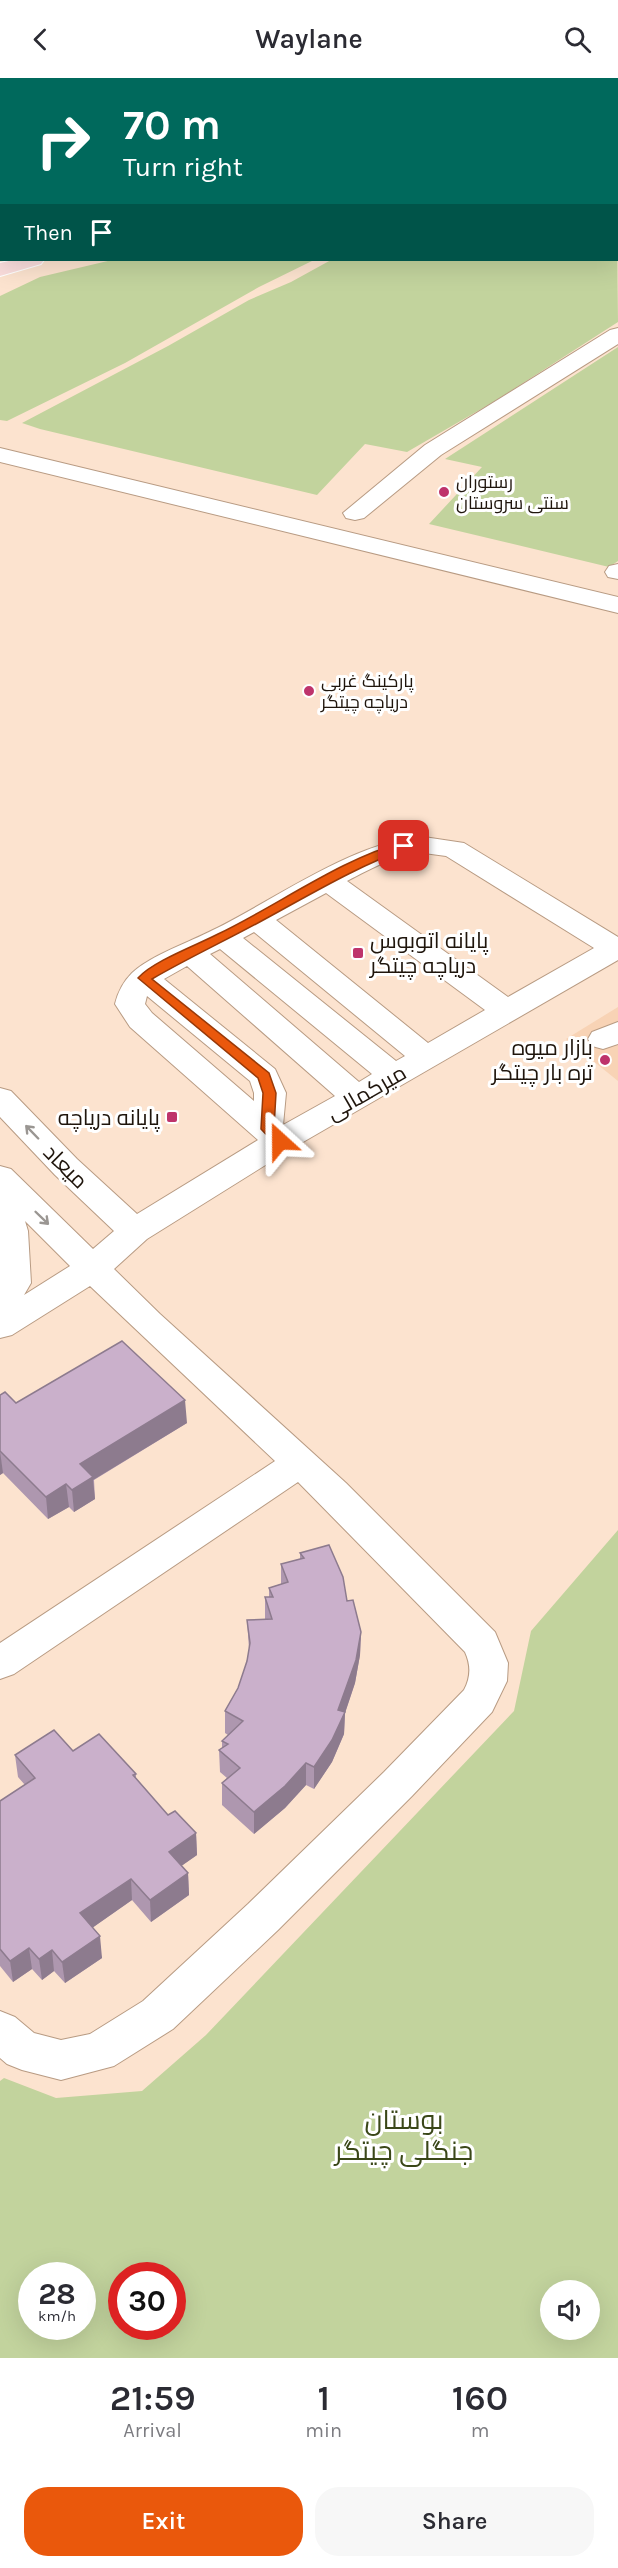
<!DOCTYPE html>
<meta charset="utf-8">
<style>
body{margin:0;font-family:Karla,Cairo,sans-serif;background:#f7f7f7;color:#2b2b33;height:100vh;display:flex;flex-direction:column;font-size:22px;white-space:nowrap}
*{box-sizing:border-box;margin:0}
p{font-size:20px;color:#7c7c81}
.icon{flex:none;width:33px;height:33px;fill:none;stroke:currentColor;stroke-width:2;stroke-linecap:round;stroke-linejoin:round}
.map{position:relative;height:2280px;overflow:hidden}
.drawer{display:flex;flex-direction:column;background:#fff;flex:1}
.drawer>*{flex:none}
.top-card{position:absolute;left:0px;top:0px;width:618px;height:183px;box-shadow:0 6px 24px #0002;background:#00695c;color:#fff;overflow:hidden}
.fabs{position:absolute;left:540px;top:2202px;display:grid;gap:12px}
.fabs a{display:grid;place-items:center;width:60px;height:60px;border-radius:50%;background:#fff;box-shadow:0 6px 24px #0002;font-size:30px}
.speed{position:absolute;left:18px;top:2184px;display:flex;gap:12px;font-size:30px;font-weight:700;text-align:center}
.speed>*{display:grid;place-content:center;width:78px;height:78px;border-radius:50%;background:#fff;box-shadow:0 6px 24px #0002;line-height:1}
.speed small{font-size:15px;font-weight:400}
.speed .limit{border:9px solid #d22;background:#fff;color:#111}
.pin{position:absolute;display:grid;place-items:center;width:51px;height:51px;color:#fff;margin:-26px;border-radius:12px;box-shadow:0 3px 9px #0006}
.me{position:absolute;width:66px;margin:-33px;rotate:336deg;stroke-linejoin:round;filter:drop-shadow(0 0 4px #0008)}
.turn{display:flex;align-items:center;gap:21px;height:126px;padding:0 24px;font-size:27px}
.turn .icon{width:78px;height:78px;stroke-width:2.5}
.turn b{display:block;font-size:42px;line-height:51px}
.then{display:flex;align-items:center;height:57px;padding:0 24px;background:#0003;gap:12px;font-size:22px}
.eta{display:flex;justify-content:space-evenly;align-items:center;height:102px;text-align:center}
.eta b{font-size:36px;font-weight:600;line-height:42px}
.button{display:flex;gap:12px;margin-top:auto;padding:12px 24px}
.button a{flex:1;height:69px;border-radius:24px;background:#ea580c;color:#fff;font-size:24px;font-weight:600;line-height:69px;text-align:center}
.button a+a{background:#f7f7f7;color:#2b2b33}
header{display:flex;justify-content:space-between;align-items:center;height:78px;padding:0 24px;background:#fff;font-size:27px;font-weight:600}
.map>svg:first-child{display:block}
</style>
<header><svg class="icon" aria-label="back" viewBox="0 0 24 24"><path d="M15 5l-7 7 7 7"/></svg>Waylane<svg class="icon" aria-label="search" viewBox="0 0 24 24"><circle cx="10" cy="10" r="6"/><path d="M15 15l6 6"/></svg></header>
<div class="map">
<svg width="618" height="2280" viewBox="0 0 618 2280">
<rect width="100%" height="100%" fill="#fce3cf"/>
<path fill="#f8d3b5" d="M618 929V1003L566 961Z"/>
<g fill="#c2d39d" fill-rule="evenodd">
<path d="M617 157 618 244 495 323 407 374 365 366 317 417 40 351 22 345 168 268 249 222 291 204 331 182H616Z"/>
<path d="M112 182H314L259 209 125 285 7 343 0 342V218L40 199Z"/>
<path d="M618 269V483L609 489 429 446 482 389 445 381Z"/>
<path d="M618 1452V2280H0V2003L4 2000 56 2020 142 2013 206 1957 514 1633 531 1553ZM32 2198H82V2248H32ZM122 2198H172V2248H122ZM590 2212V2252H550V2212Z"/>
</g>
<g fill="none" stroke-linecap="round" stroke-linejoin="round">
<g stroke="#b89b83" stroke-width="2">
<g id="minor">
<path d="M616 98 618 99V111H616Z"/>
<path d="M618 250V266L441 377 364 440 355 442 346 440 343 435 425 367 610 252Z"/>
<path d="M0 370 618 519V535L0 384Z"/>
<path d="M618 486V501L608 499 605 494 609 488Z"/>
<path d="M424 759 464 765 618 859V882L291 1071 147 1161 114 1191 160 1236 346 1405 495 1554 508 1585 507 1603 492 1634 412 1718 278 1852 173 1951 114 1988 61 2002 22 1992 7 1986 0 1980V1933L15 1939 34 1955 61 1962 90 1956 143 1923 248 1826 384 1694 464 1612C471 1599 471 1587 465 1574L298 1404 14 1596 0 1601V1565L275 1383 90 1208 12 1257 0 1260V1088L11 1091 93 1171 114 1153 55 1097 0 1039V1010L11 1013 77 1081 137 1136 258 1062 130 949 115 926C118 914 123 904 132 895 151 877 190 864 213 852 275 822 355 762 424 759ZM424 775 446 778 594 870 508 919 347 803C372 790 395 777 424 775ZM326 815 485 932 428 965 276 842ZM254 854 405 978 396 983 243 860ZM220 871 372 996 359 1004 210 876ZM187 888 335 1018 283 1047 286 1015 275 991 164 901ZM147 918 250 1003 254 1015V1023L152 935 145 926ZM25 1143 70 1188 24 1217 31 1205 28 1153Z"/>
<path d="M618 944V966L603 971 592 968 588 961 592 954Z"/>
</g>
</g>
<g stroke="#fff" stroke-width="2">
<g id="major">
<path d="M618 18V30L616 31V19Z"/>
<path d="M13 182H44L41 186 0 198V185Z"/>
</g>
</g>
<use href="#minor" fill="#fff" fill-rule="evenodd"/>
<use href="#major" fill="#fadddc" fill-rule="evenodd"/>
</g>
<g fill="#ae97af">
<path d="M0 1317 16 1325 187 1345 94 1402 95 1421 74 1434 69 1429 48 1441 3 1395 0 1397Z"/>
<path d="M300 1475 347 1523 361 1554 360 1577 355 1605 345 1635 344 1656 332 1684 314 1711 306 1707 285 1730 254 1756 222 1727V1705L227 1700 220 1694 219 1672 222 1670V1663L228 1657 225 1655V1633L238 1610 247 1583 249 1571 247 1542 265 1541V1519H269V1510L281 1506V1486L300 1481Z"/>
<path d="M73 1673 136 1696V1700L168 1737 196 1755 197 1777 181 1788 188 1795 189 1817 151 1844 132 1822 92 1850 102 1880 65 1905 54 1893 42 1902 32 1891 13 1904 0 1888V1723L25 1707 18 1699 15 1677Z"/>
</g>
<g fill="#8d7b8e">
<path d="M185 1322 187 1345 93 1402 95 1421 74 1434 72 1412 80 1386Z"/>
<path d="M0 1373 3 1395 0 1397Z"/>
<path d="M66 1406 69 1429 48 1441 46 1419Z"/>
<path d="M361 1554 360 1577 355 1605 345 1635 344 1656 332 1684 314 1711V1689L338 1632Z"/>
<path d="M306 1685V1707L285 1730 254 1756V1734Z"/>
<path d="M196 1755 197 1777 170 1796 169 1774Z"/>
<path d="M188 1795 189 1817 151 1844 150 1822Z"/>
<path d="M131 1801 132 1822 82 1857 80 1835Z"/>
<path d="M100 1858 102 1880 65 1905 62 1884Z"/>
<path d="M29 1870 32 1891 13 1904 10 1883Z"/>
<path d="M52 1872 54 1893 42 1902 39 1881Z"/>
</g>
<g fill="#cab0cb" stroke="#8d7b8e" stroke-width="1.5">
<path d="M122 1263 185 1322 80 1386 93 1399 72 1412 66 1406 46 1419 0 1373V1317L5 1314 16 1325Z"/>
<path d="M329 1467 343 1499 347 1523 353 1522 361 1554 356 1582 338 1632 345 1634 332 1662 314 1689 306 1685 285 1708 254 1734 222 1705 240 1690 219 1672 228 1666 222 1663 243 1643 225 1633 238 1610 247 1583 250 1565 247 1542 272 1541 265 1519H273L269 1510 288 1504 281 1486 304 1480 300 1475Z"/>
<path d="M54 1652 73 1673 99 1656 136 1696 133 1697 168 1737 175 1733 196 1755 169 1774 188 1795 150 1822 131 1801 80 1835 100 1858 62 1884 52 1872 39 1881 29 1870 10 1883 0 1871V1723L35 1700 15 1677Z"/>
</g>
<defs><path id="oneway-shaft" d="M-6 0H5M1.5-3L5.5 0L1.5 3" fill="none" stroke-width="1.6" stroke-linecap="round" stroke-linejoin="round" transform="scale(1.5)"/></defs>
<g stroke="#9a9692">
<use href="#oneway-shaft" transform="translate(32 1054) rotate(-134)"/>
<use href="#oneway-shaft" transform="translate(42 1140) rotate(44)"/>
</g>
<path fill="#ea580c" stroke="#983908" stroke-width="1.5" d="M404 764 408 766V770C358 788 313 815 267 840 229 861 190 879 152 901L269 995 276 1015 274 1050 287 1063 285 1066H275L261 1051 263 1015 258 1000 138 900C153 883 197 867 218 856 277 828 342 780 404 764Z"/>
<g fill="#be336b" stroke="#fff" stroke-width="2">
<circle cx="444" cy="414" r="6"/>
<circle cx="309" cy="613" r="6"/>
<rect x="352" y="869" width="12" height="12" rx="3"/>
<circle cx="605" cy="982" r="6"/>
<rect x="166" y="1033" width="12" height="12" rx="3"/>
</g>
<g text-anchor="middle" stroke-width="6" stroke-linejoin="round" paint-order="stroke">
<g font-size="18" fill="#1f150c" stroke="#fff" text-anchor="start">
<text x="456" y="410">رستوران<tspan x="456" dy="21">سنتی سروستان</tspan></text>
<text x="321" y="609">پارکینگ غربی<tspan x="321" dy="21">دریاچه چیتگر</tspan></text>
</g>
<g font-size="22" fill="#1f150c" stroke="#fff" text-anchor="end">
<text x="370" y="870" text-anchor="start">پایانه اتوبوس<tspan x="370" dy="25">دریاچه چیتگر</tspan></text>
<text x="593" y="977">بازار میوه<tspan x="593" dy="25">تره بار چیتگر</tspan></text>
<text x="160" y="1047">پایانه دریاچه</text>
</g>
<g font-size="22" fill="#1f150c" stroke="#fff">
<text transform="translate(366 1014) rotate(-30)" y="8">میرکمالی</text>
<text transform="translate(66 1088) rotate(45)" y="8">میعاد</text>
</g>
<g font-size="27" fill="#3a4718" stroke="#fff">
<text x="404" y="2051">بوستان<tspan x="404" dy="31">جنگلی چیتگر</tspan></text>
</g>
</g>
</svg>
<div class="fabs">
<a><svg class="icon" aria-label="sound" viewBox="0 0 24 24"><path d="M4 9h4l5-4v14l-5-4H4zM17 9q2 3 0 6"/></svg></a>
</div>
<div class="speed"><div>28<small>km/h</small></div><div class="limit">30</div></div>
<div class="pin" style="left:404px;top:768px;background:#d93025"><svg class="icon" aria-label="arrive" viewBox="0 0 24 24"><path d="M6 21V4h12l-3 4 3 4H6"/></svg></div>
<svg class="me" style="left:280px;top:1063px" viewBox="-20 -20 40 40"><path d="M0-17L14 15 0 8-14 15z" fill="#ea580c" stroke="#fff" stroke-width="4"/></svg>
<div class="top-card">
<div class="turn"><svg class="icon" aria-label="right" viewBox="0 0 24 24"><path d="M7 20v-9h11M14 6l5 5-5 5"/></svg><div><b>70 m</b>Turn right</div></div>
<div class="then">Then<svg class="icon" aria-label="arrive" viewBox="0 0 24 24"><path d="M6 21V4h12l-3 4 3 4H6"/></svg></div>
</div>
</div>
<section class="drawer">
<div class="eta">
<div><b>21:59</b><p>Arrival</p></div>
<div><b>1</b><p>min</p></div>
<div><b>160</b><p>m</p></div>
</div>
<div class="button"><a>Exit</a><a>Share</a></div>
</section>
